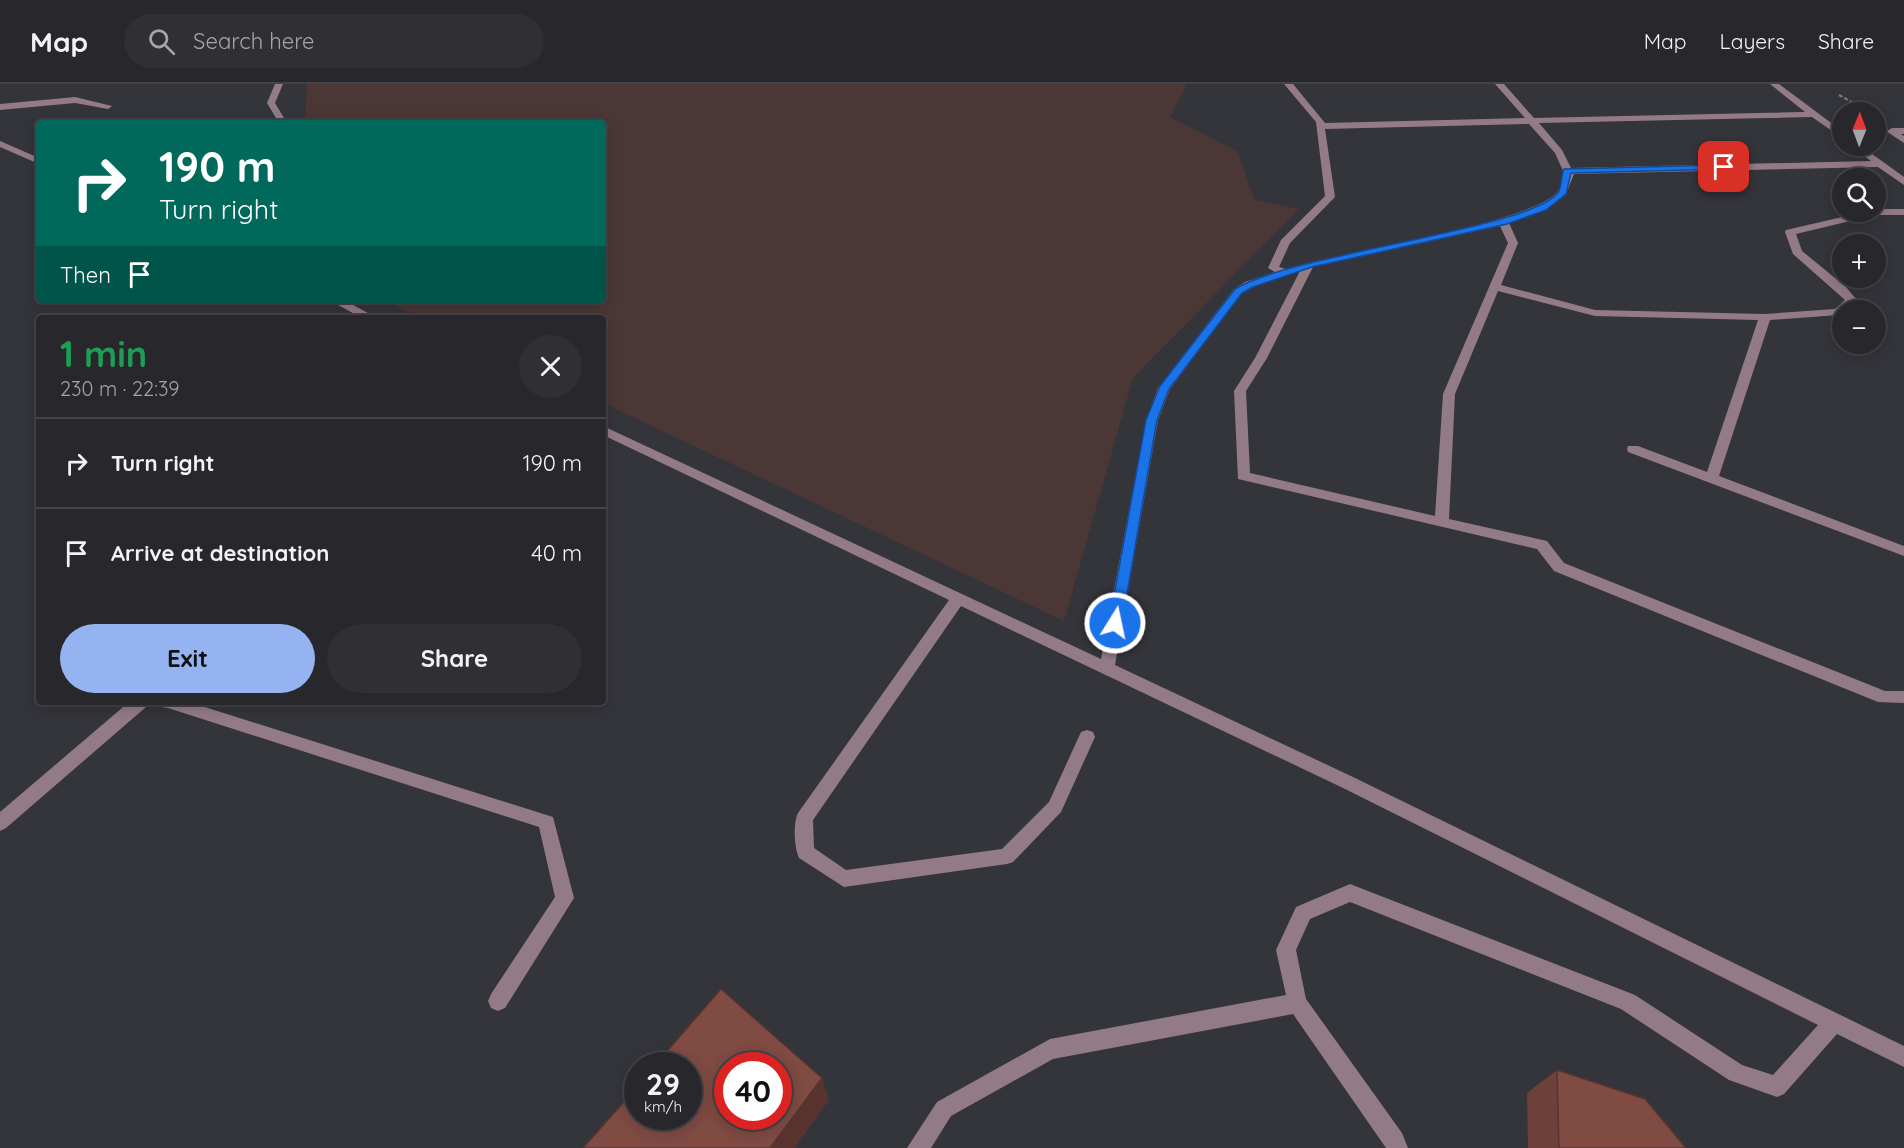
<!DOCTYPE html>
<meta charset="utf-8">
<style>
body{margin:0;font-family:Quicksand,sans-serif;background:#2f2f34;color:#f1f3f6;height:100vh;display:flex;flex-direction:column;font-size:22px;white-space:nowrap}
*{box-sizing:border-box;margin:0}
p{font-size:20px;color:#a4a5a9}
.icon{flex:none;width:33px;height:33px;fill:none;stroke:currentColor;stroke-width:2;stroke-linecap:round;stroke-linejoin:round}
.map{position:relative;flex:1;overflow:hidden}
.sheet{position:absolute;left:36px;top:231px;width:570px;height:390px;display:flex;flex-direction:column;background:#27272c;border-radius:6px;box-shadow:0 3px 15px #0003,0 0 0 2px #434448}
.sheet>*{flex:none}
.guide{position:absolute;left:36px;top:36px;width:570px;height:183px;border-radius:6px;box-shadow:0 3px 15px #0003,0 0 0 2px #434448;background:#00695c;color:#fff;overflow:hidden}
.needle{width:39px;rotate:1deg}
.fabs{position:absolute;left:1832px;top:18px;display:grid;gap:12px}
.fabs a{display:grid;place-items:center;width:54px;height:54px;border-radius:50%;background:#27272c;box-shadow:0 3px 15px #0003,0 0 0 2px #434448;font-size:30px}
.speed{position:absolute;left:624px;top:968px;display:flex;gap:12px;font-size:30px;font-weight:700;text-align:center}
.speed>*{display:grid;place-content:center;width:78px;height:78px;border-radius:50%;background:#27272c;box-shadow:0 3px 15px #0003,0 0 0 2px #434448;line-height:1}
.speed small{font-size:15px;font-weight:400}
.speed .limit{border:9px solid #d22;background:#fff;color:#111}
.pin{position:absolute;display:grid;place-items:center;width:51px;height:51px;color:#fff;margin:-26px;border-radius:12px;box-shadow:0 3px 9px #0006}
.me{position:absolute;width:66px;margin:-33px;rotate:10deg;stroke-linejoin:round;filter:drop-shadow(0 0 4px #0008)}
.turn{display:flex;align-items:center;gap:21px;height:126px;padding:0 24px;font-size:27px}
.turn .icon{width:78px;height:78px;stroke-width:2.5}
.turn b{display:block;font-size:42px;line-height:51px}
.then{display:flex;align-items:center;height:57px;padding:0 24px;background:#0003;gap:12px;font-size:22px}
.round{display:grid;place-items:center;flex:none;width:63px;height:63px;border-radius:32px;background:#2f2f34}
.summary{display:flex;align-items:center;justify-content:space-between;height:102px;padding:0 24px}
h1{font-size:36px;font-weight:800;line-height:45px;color:#1e9e55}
.cta{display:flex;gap:12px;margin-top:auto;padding:12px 24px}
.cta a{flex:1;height:69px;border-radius:36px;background:#95b2f1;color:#111;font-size:24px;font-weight:800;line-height:69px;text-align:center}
.cta a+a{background:#2f2f34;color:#f1f3f6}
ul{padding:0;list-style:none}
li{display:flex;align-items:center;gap:18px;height:90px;padding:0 24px;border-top:2px solid #434448}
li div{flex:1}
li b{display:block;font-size:22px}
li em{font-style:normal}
header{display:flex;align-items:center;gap:36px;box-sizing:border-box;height:84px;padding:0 30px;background:#27272c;border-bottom:2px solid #434448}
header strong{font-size:28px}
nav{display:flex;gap:33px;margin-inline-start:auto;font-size:21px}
.search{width:420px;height:54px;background:#2f2f34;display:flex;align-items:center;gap:15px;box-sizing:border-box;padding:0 21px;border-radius:33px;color:#a4a5a9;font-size:22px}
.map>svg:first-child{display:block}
</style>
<header>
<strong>Map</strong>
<div class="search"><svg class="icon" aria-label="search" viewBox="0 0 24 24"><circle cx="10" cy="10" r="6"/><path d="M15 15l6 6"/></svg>Search here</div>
<nav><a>Map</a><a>Layers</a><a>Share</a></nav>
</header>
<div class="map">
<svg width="1904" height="1064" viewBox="0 0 1904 1064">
<rect width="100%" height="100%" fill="#34343b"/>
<path fill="#4b3736" d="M307 0H1184L1186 2 1170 33 1237 67 1255 116 1299 125 1133 294 1064 537 603 319V234H422L384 216H603V39H305Z"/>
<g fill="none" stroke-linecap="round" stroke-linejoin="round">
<path stroke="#7f7f85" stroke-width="2" stroke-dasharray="4 2" stroke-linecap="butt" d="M1839 11 1870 28"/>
<g fill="#937b86" fill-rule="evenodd">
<path d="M275 0H283L275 19 287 39H279L267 19Z"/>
<path d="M1284 0H1293L1325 39 1525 34 1495 0H1504L1534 34 1805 28 1770 0H1779L1842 47V54L1812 33 1539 39 1562 66 1571 84 1871 77 1851 62H1861L1904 93V101L1878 83 1574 90 1566 110 1546 126 1509 139 1518 159 1501 201 1595 226 1765 230 1835 225 1845 216 1793 170 1785 148 1786 146 1864 128H1875V125H1904V131H1875L1796 150 1802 167 1846 203 1857 216 1838 231 1770 236 1719 392 1904 462V472L1628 368 1627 365 1628 362H1638L1707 388 1758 236 1595 232 1498 207 1455 310 1449 435 1547 457 1564 479 1885 607H1904V619L1878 618 1554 487 1537 465 1238 395 1234 307 1255 274 1300 187 1253 202 1242 209 1170 305 1158 336 1115 581 1353 693 1904 962V983L1837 950 1784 1010 1777 1013 1729 996 1621 925 1350 818 1310 835 1296 866 1306 915 1402 1049 1408 1064H1386L1293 930 1053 975 951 1032 931 1064H907L937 1018 1050 955 1286 911 1276 866 1296 823 1350 800 1635 911 1742 981 1773 991 1818 941 1341 703 961 522 813 736 814 764 846 786 1002 765 1049 718 1081 648 1087 646 1093 648 1095 653 1061 728 1013 778 1007 780 844 803 799 774C794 763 793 739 798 729L949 516 603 351V342L1101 575 1146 336 1158 304 1234 205 1245 198 1275 188 1268 184 1281 156 1325 112 1316 38ZM1529 40 1555 69 1564 89C1563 94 1562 102 1558 107 1535 139 1335 169 1286 185L1279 183 1290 159 1335 113 1325 45ZM1500 142 1508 159 1443 310 1435 432 1250 389 1246 307 1267 274 1313 183Z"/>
<path d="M75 13 112 22 108 25 75 19 0 26V20Z"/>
<path d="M1892 44H1904V50H1901L1904 52V59L1889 49 1887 47Z"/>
<path d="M0 57 39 74V80L0 63Z"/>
<path d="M329 216H344L377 234H362Z"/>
<path d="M129 618H148L146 623 6 744 0 747V728Z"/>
<path d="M160 618H189L553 733 574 814 505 924 498 927 491 924 488 917 491 910 555 813 539 743 168 624 162 623Z"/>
</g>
</g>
<path fill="#6d403a" d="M1557 986 1686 1064H1528L1527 1009Z"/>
<path fill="#59342f" d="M822 994 829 1016 794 1064H770Z"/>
<g fill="#7f4b43" stroke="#59342f" stroke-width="1.5" fill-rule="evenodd">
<path d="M721 905 822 994 770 1064H583L638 1002V1032H688V981H655ZM728 981H778V1032H728Z"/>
<path d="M1557 986 1645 1015 1686 1064H1559Z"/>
</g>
<path fill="#1a73e8" stroke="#114b97" stroke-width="1.5" d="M1724 81H1727V85L1571 89 1566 110 1546 126 1507 140 1312 183 1253 203 1242 209 1169 305 1157 336 1122 539 1120 543H1111L1109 539 1146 336 1160 302 1235 205C1293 169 1536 145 1559 107 1562 101 1561 91 1564 85Z"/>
</svg>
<div class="fabs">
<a><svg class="needle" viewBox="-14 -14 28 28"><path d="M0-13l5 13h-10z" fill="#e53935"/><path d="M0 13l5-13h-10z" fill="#a4a5a9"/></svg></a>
<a><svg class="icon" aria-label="search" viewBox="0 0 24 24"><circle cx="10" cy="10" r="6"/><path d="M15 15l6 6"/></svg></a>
<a>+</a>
<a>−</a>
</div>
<div class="speed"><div>29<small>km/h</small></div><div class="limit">40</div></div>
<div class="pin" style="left:1724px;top:83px;background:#d93025"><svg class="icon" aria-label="arrive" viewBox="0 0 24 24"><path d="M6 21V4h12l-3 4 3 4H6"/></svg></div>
<svg class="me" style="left:1115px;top:539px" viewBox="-20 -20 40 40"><circle r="17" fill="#1a73e8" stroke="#fff" stroke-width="3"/><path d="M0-11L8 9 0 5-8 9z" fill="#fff"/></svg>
<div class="guide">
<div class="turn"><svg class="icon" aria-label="right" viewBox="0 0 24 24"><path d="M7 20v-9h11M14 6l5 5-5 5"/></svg><div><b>190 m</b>Turn right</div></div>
<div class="then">Then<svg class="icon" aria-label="arrive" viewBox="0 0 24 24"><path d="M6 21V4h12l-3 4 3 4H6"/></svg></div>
</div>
<section class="sheet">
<div class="summary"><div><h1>1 min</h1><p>230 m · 22:39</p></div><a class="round"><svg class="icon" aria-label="close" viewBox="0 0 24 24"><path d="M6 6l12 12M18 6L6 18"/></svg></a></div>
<ul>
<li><svg class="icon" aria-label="right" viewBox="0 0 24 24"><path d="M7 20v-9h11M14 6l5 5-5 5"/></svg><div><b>Turn right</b></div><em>190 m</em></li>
<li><svg class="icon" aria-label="arrive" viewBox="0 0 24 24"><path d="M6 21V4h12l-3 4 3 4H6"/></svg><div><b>Arrive at destination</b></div><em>40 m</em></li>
</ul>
<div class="cta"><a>Exit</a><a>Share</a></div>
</section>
</div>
